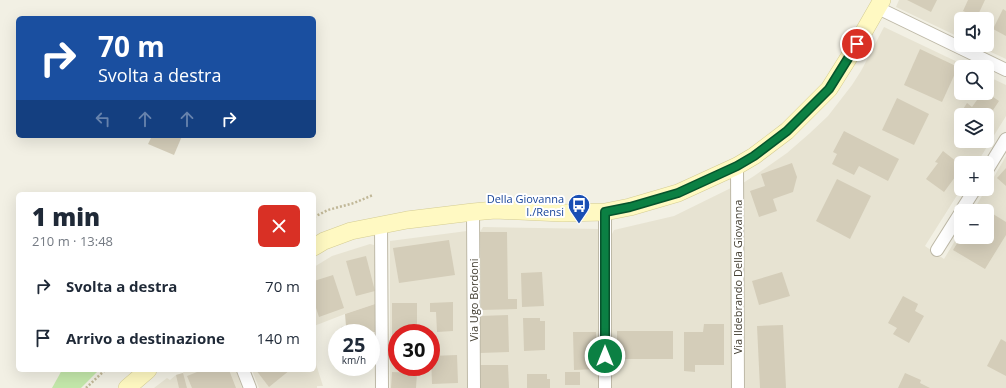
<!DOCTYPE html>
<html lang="it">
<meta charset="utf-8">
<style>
body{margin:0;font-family:"Open Sans",sans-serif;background:#f2f2f3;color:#1f2937;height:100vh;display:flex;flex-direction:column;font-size:15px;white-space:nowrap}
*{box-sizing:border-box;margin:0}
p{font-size:13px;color:#747a83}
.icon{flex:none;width:22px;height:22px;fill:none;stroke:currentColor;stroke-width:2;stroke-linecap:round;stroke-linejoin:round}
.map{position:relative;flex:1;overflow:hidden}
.drawer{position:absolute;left:16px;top:192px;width:300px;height:180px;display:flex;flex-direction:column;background:#fff;border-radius:6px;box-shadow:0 4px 16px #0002}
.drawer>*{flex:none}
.guide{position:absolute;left:16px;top:16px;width:300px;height:122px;border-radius:6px;box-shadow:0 4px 16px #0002;background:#1a4fa0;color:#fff;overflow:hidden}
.tools{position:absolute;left:954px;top:12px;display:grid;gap:8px}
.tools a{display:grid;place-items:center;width:40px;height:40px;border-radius:6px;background:#fff;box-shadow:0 4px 16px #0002;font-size:20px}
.speed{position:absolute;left:328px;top:324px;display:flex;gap:8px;font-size:20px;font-weight:700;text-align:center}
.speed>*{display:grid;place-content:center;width:52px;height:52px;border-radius:50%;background:#fff;box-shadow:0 4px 16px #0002;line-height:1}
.speed small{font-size:10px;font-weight:400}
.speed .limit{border:6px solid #d22;background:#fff;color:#111}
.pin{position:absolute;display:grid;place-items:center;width:34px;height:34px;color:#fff;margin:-17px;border:2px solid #fff;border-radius:50%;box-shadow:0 1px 4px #0007}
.me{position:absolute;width:44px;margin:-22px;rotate:0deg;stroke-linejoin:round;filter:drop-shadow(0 0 3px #0008)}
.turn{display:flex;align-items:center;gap:14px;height:84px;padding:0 16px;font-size:18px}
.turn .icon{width:52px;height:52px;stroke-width:2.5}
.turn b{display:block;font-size:28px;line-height:34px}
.lanes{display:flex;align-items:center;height:38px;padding:0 16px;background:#0003;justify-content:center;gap:20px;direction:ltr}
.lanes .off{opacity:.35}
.round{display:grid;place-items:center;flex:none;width:42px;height:42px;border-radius:6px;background:#f2f2f3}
.head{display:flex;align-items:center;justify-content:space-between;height:68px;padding:0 16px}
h1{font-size:24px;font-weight:800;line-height:30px}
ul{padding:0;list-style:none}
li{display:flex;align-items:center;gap:12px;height:52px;padding:0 16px}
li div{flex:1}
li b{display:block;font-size:15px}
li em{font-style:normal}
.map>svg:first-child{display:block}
</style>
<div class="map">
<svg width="1006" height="388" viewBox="0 0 1006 388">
<rect width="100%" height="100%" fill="#f2f0e4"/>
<g fill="#e7e3d2" fill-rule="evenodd">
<path d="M899 0H1006V59L976 45H987V19H961V38L896 7Z"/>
<path d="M884 27 968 67H961V93H987V76L1006 85V116L977 163H961V189L925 246 944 259 961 231V237H987V211H973L986 189H987L1006 156V388H743V183L754 176 787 153 810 133 828 116 852 85 861 71ZM961 115H987V141H961Z"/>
<path d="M733 187V388H611V236L614 230 674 216Z"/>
<path d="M483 227 599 229 600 388H480L479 365 480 353V316L481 310 480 232Z"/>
<path d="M467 231 468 388H390V241ZM397 333H431V367H397Z"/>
<path d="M370 244 374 245 378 303 345 314 314 326V267L332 256Z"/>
<path d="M314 358 323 386H317V388H259L252 370H314Z"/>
<path d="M184 370H236L242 388H154L167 378 170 380 176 375 183 373Z"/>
</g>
<path fill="#c4e8ab" d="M62 370H99L81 388H52Z"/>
<g fill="#d4cdb9">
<path d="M907 0H937L931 12Z"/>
<path d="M968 0H985L977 17 963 11Z"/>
<path d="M1003 9 1006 11V36L993 29Z"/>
<path d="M920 49 958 67 942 102 904 85Z"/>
<path d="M982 93H987L999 101 987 119V115H961V127L954 123 967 103 972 107Z"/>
<path d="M897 98 929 114 914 145 882 130Z"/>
<path d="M844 131 899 159 888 181 859 166 854 175 832 164 837 154 833 152Z"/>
<path d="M152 136H182L174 155 148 144Z"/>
<path d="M943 151 961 165V169L944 192 926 179 938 163 935 162Z"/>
<path d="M792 163 797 177 793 192 773 199 777 211 759 217 750 191 765 186 761 174Z"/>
<path d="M1006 168V186L997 178Z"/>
<path d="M837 179 871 196 850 239 816 221Z"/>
<path d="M980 206 1006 222V235L985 269 953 250 961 237H987V211H977Z"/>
<path d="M480 232H507L508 299H517V309L481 310Z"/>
<path d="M449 240 455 275 399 283 393 248Z"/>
<path d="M366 256 375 291 356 296 346 261Z"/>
<path d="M542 272 544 306 522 307 521 273Z"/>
<path d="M782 272 790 296 759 305 752 281Z"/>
<path d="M333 275 344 308 319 317 314 302V281Z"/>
<path d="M903 296 918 304 915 311 924 316 909 343 893 334 897 328 888 323Z"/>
<path d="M453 302V331L437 332 436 312H430V303Z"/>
<path d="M378 303V332H341V327L346 326 345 314Z"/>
<path d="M392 303H417V333H397V340H392Z"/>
<path d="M508 315 509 352 480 353V316Z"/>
<path d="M523 318H540V321H545V350L524 351Z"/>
<path d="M704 324H724V365H695V372L684 371V332H703Z"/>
<path d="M783 325 786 388H760L757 326Z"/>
<rect x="617" y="331" width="56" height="28"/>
<path d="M573 332H596L597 369 574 370Z"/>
<path d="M1001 339 1006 342V376L987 366Z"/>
<path d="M457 355 458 383 432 384 431 356Z"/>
<path d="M479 365H508L509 388H480Z"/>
<path d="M202 370H229L236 388H192L187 376Z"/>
<path d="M256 370H290L269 387Z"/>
<path d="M392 372 417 373 416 388H391Z"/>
<rect x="565" y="372" width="15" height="13"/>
<path d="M183 373 187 388H179L176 375Z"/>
<path d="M905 373 921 380 920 383 930 388H898Z"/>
<path d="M527 374H547V379H550V388H527Z"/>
</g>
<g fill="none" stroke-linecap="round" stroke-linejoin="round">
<g stroke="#beb9a7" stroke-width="14">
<g id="street">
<path d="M878 8 1006 70"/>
<path d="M737 166 738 388"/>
<path d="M987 170 1006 139"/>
<path d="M961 211 975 189"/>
<path d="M473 212 474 388"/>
<path d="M605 212V388"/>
<path d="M381 225 382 388"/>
<path d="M937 250 961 212"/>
<path d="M243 370 250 388"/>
</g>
</g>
<g stroke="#d4cc93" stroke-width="18">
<g id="secondary">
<path d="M314 247 324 241 351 231 407 220 473 212 495 210 562 213 605 212 630 207 678 193 737 166 754 156 787 131 829 89 851 54 882 0"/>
<path d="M127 388 148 370"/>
</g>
</g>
<g stroke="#c0b797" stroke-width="2.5" stroke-dasharray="2 2" stroke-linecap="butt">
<path d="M314 217 328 210 354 203 373 195"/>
<path d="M86 388 105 370"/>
</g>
<use href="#street" stroke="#fff" stroke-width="12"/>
<use href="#secondary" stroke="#fff9c2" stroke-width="17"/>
</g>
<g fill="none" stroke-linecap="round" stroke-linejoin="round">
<g stroke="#07532c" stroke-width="10">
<path id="route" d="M605 356V212L630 207 678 193 737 166 754 156 787 131 829 89 857 44"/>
</g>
<use href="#route" stroke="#0b8043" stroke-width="7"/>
</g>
<defs>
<g id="bus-pin" transform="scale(1.15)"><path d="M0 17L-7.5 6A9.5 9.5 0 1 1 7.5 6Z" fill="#1a4fb4" stroke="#fff"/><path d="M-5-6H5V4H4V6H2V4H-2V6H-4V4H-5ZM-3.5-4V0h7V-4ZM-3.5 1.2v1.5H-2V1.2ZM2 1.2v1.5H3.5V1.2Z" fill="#fff"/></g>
</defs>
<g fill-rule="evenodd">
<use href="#bus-pin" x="579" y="205"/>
</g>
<g text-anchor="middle" stroke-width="4" stroke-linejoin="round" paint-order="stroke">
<g font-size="11" fill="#164399" stroke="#fff" text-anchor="end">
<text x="564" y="203">Della Giovanna<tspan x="564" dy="13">I./Rensi</tspan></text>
</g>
<g font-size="11" fill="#454034" stroke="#fff">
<text transform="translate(738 277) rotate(-90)" y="4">Via Ildebrando Della Giovanna</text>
<text transform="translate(474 300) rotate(-90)" y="4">Via Ugo Bordoni</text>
</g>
</g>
</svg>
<div class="tools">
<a><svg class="icon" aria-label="sound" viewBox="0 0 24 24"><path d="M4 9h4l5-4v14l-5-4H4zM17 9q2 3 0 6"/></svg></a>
<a><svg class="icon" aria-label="search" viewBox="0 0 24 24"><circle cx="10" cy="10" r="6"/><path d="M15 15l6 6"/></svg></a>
<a><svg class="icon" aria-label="layers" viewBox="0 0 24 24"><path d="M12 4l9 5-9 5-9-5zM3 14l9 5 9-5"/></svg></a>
<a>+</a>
<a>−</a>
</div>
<div class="speed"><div>25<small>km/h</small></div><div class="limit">30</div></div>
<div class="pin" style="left:857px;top:44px;background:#d93025"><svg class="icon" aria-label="arrive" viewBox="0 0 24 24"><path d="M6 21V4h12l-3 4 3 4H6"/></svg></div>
<svg class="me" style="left:605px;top:356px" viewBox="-20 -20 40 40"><circle r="17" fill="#0b8043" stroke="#fff" stroke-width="3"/><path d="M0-11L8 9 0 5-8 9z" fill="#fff"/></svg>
<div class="guide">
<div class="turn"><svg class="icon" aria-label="right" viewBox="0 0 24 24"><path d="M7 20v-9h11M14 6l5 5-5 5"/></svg><div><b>70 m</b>Svolta a destra</div></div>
<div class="lanes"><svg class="icon off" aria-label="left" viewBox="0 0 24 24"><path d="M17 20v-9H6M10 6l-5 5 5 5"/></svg><svg class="icon off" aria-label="ahead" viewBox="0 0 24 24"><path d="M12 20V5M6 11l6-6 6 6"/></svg><svg class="icon off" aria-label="ahead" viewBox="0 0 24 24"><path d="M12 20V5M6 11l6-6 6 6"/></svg><svg class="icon" aria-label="right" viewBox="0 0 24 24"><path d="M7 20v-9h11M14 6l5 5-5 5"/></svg></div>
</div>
<section class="drawer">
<div class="head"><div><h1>1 min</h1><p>210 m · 13:48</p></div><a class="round" style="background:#d93025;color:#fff"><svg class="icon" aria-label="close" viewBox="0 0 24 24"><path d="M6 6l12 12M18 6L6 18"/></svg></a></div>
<ul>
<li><svg class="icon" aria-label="right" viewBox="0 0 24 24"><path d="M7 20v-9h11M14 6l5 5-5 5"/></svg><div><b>Svolta a destra</b></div><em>70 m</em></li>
<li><svg class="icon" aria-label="arrive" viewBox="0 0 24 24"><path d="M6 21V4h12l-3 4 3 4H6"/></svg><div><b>Arrivo a destinazione</b></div><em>140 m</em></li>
</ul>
</section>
</div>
